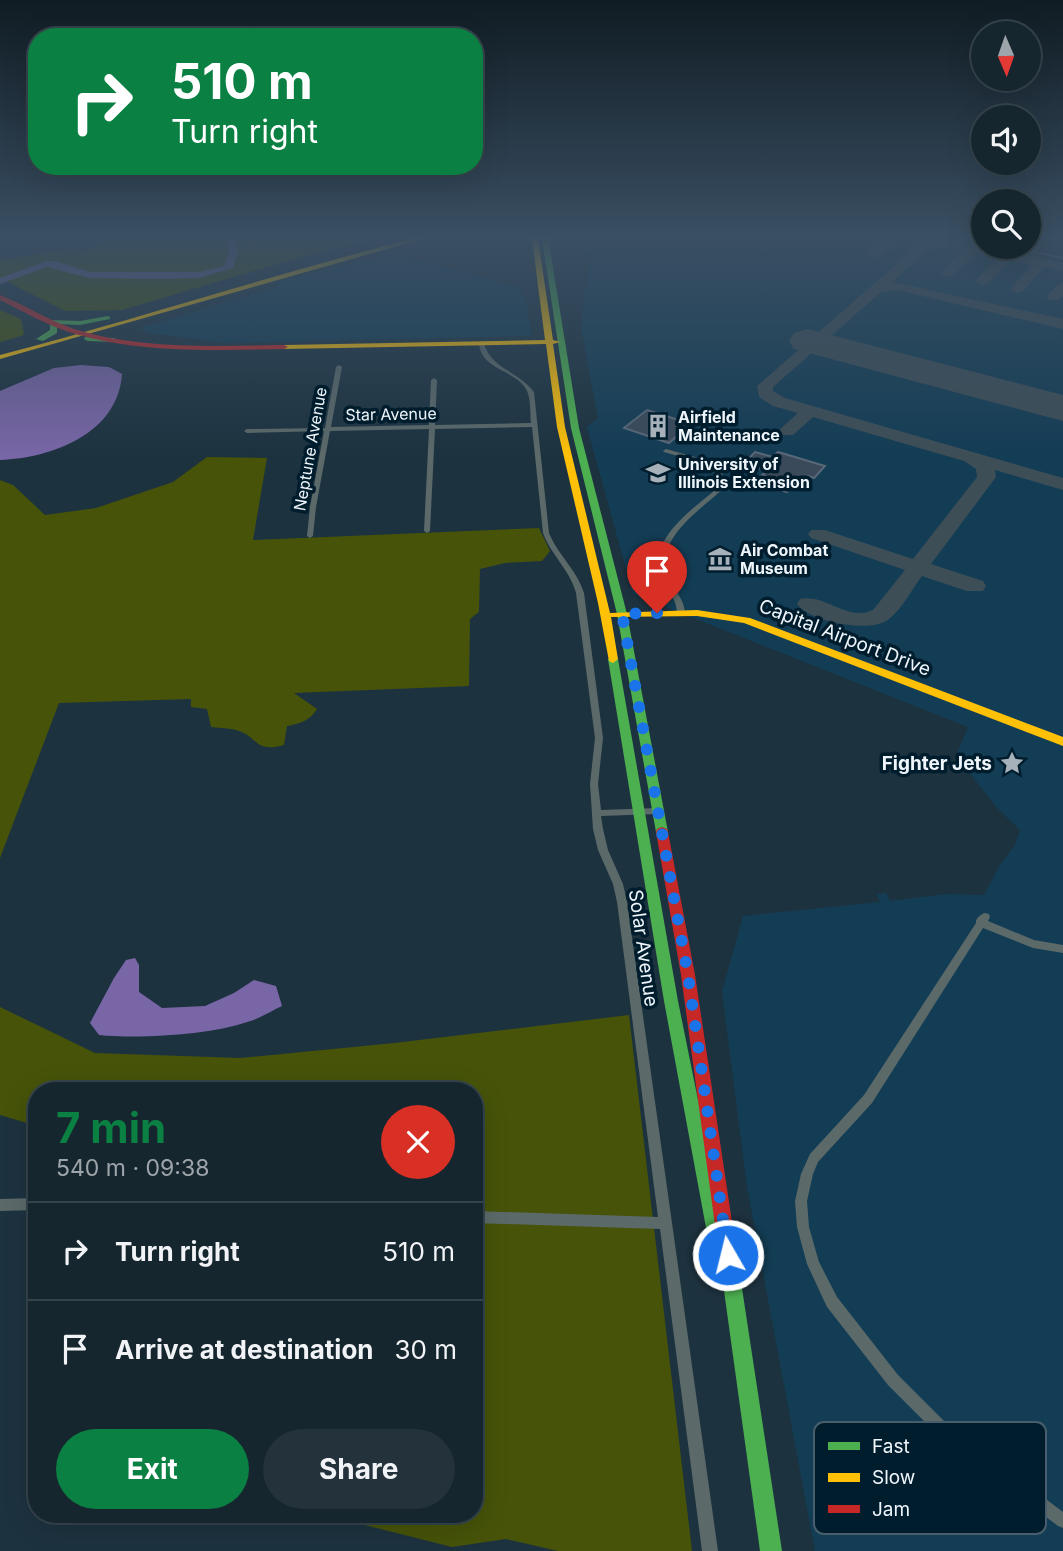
<!DOCTYPE html>
<meta charset="utf-8">
<style>
body{margin:0;font-family:Inter,sans-serif;background:#23323b;color:#f1f3f6;height:100vh;display:flex;flex-direction:column;font-size:26px;white-space:nowrap}
*{box-sizing:border-box;margin:0}
p{font-size:23px;color:#9ea5aa}
.icon{flex:none;width:38px;height:38px;fill:none;stroke:currentColor;stroke-width:2;stroke-linecap:round;stroke-linejoin:round}
.map{position:relative;flex:1;overflow:hidden}
.details{position:absolute;left:28px;top:1082px;width:455px;height:441px;display:flex;flex-direction:column;background:#16262f;border-radius:28px;box-shadow:0 7px 28px #0002,0 0 0 2px #35434b}
.details>*{flex:none}
.hud{position:absolute;left:28px;top:28px;width:455px;height:147px;border-radius:28px;box-shadow:0 7px 28px #0002,0 0 0 2px #35434b;background:#0b8043;color:#fff;overflow:hidden}
.needle{width:46px;rotate:178deg}
.tools{position:absolute;left:971px;top:21px;display:grid;gap:14px}
.tools a{display:grid;place-items:center;width:70px;height:70px;border-radius:50%;background:#16262f;box-shadow:0 7px 28px #0002,0 0 0 2px #35434b;font-size:35px}
.pin{position:absolute;display:grid;place-items:center;width:60px;height:60px;color:#fff;margin:-72px -30px;border-radius:50% 50% 50% 0;rotate:-45deg;box-shadow:0 0 7px #0007}
.pin .icon{rotate:45deg}
.me{position:absolute;width:77px;margin:-38px;rotate:352deg;stroke-linejoin:round;filter:drop-shadow(0 0 5px #0008)}
.turn{display:flex;align-items:center;gap:24px;height:147px;padding:0 28px;font-size:32px}
.turn .icon{width:91px;height:91px;stroke-width:2.5}
.turn b{display:block;font-size:49px;line-height:60px}
.round{display:grid;place-items:center;flex:none;width:74px;height:74px;border-radius:37px;background:#23323b}
.overview{display:flex;align-items:center;justify-content:space-between;height:119px;padding:0 28px}
h1{font-size:42px;font-weight:700;line-height:52px;color:#0b8043}
.button{display:flex;gap:14px;margin-top:auto;padding:14px 28px}
.button a{flex:1;height:80px;border-radius:42px;background:#0b8043;color:#fff;font-size:28px;font-weight:700;line-height:80px;text-align:center}
.button a+a{background:#23323b;color:#f1f3f6}
ul{padding:0;list-style:none}
li{display:flex;align-items:center;gap:21px;height:98px;padding:0 28px;border-top:2px solid #35434b}
li div{flex:1}
li b{display:block;font-size:26px}
li em{font-style:normal}
.map>svg:first-child{display:block}
</style>
<div class="map">
<svg width="1063" height="1551" viewBox="0 0 1063 1551">
<rect width="100%" height="100%" fill="#1d323f"/>
<g fill="#133d55">
<path d="M579 239H952L1063 262V1551H815L747 1187 722 992 743 916 880 902 877 894 886 893 890 901 946 894 984 895 1000 865 1015 845 1020 830 998 809 956 756 968 727 633 594 587 427 598 418 581 328 588 262Z"/>
<path d="M396 253 519 287 526 300 532 336 225 343 149 333 139 328 275 288 280 281Z"/>
</g>
<g fill="#465309">
<path d="M104 239H374L307 255 122 310 65 311 0 278V260L70 249 86 251Z"/>
<path d="M0 310 21 319 24 335 0 342Z"/>
<path d="M207 457 267 458 253 540 539 528 550 551 542 561 505 563 480 569 479 612 470 619 469 686 294 693 317 709C311 720 299 724 287 726L284 745C255 753 259 738 239 731 231 728 220 728 211 727L207 709 191 707V699L59 703 0 858V480L13 485 45 515 96 508 173 482Z"/>
<path d="M0 1007 95 1053 240 1058 394 1043 629 1015 692 1551H558L506 1539 452 1547 349 1521 243 1525 208 1520 203 1514H474V1090H37V1126L0 1115Z"/>
</g>
<g fill="#7866a6">
<path d="M81 365 109 367 122 374C118 434 51 458 0 460V391L54 368Z"/>
<path d="M135 958 139 965V992L162 1008 205 1006 234 993 254 980 276 986 282 1006C271 1011 259 1019 247 1022 209 1035 139 1039 99 1035L90 1023 114 978 126 960Z"/>
</g>
<g fill="none" stroke-linecap="round" stroke-linejoin="round">
<path fill="#7866a6" fill-rule="evenodd" d="M226 239H234L238 250 233 268 199 278 157 279 90 278 47 267 0 284V278L46 261H55L91 272H199L224 266 230 250Z"/>
<g fill="#3d4e57" fill-rule="evenodd">
<path d="M885 239H900L880 257H870V251Z"/>
<path d="M925 239H949L1063 263V271L1045 267 1022 292 1017 293 1010 289 1032 265 1011 260 987 284 982 285 975 281 998 257 977 253 952 276 947 277 940 273 964 250 935 244 892 282 1063 319V329L897 290 881 292 773 387V391L785 398 1063 478V490L995 470 996 477 931 564 983 581 986 586 983 591H967L922 576C912 589 902 609 889 619 871 634 809 622 797 604L800 599C825 593 847 622 873 610L905 570 811 538 808 534 811 530H825L913 559 977 477 976 469 964 461 813 417 793 435H781L778 431 798 413 773 406 759 397 757 386Z"/>
<path d="M1063 283V296L1059 300H1049L1047 297C1051 291 1056 284 1063 283Z"/>
</g>
<path fill="#3d4e57" fill-rule="evenodd" d="M808 329 1063 395V421L794 349 789 341 794 333Z"/>
</g>
<g fill="#3a4a5a" stroke="#586879" stroke-width="2">
<path d="M647 410 691 424 669 443 624 428Z"/>
<path d="M755 452 773 457 778 452 825 466 814 478 808 476 797 487 793 485 787 492 763 484 769 478 762 475 767 471 744 463Z"/>
</g>
<g fill="none" stroke-linecap="round" stroke-linejoin="round">
<g fill="#5b6969" fill-rule="evenodd">
<path d="M967 239 984 241V243L967 240Z"/>
<path d="M1005 247H1013L1063 257V259Z"/>
<path d="M479 342 484 343C490 368 518 371 534 392L549 533C558 555 577 570 584 593L603 738 598 784 601 810 657 808 660 809 662 811 660 813 657 814 601 816 603 829 608 850 623 884 627 902 718 1551H702L660 1229 474 1223V1211L658 1217 617 902 613 884 598 850 593 829 590 784 595 738 576 593C570 570 551 555 543 533L532 427 435 429 430 531 427 533 424 531 429 429 330 431 316 507 313 536 310 538 307 536 310 507 324 431 247 433 244 431 247 429 325 428 336 367 339 365 342 367 331 427 429 425 431 380 434 378 437 380 435 425 531 423C530 414 531 399 527 391 517 369 480 371 479 342Z"/>
<path d="M666 449C686 455 728 461 725 487 703 508 656 537 667 573 671 588 683 595 685 612L681 614 677 612C676 595 663 587 659 572 650 536 697 506 720 486 718 462 682 458 664 452L663 451Z"/>
<path d="M985 913 989 914 990 917 988 921 1034 940 1063 945V953L1033 948 983 928 872 1103 818 1162 813 1174 807 1201 809 1227 819 1262 837 1297 898 1375 948 1425 1063 1512V1528L1058 1526 938 1435 888 1385 827 1307 807 1264 797 1227 795 1201 801 1174 810 1154 864 1095 976 923C975 919 981 914 985 913Z"/>
<path d="M37 1198V1210L0 1211V1199Z"/>
</g>
<g fill="#4caf50" fill-rule="evenodd">
<path d="M542 239H551L549 243 579 428 627 614 668 832 667 835H657L656 832 617 614 571 428Z"/>
<path d="M108 316 110 317V319L80 325 57 324V333L43 341 36 339 50 330V320L80 321Z"/>
<path d="M85 337 114 338 118 340 114 342 88 341 84 339Z"/>
<path d="M613 655 618 659 678 1001 729 1253 735 1256 738 1262 782 1551H760L721 1269 715 1266 712 1260 664 1001 608 659Z"/>
</g>
<g fill="#ffc107" fill-rule="evenodd">
<path d="M412 239H422L0 359V355C138 319 274 274 412 239Z"/>
<path d="M532 239H538L553 340 561 342 553 344 565 427 610 613 697 610 750 618 1063 737V746L744 623 697 616 611 617 618 659 613 663 609 661 598 603 557 427 546 344 284 349 280 347 284 345 545 340Z"/>
</g>
<g fill="#c62828" fill-rule="evenodd">
<path d="M0 295C25 305 48 320 74 329 141 350 214 346 284 345L288 347 284 349C212 350 138 354 69 332 45 324 22 311 0 300Z"/>
<path d="M662 827 667 829 668 832 695 975 738 1262 735 1268 729 1271 723 1268 720 1262 681 975 656 832 657 829Z"/>
</g>
</g>
<linearGradient id="sky" x2="0" y2="1"><stop stop-color="#101c23"/><stop offset="0.52" stop-color="#3a4f63"/><stop offset="1" stop-color="#3a4f63" stop-opacity="0"/></linearGradient>
<rect width="1063" height="456" fill="url(#sky)"/>
<g fill="none" stroke-linecap="round" stroke-linejoin="round">
<path stroke="#1a73e8" stroke-width="12" stroke-dasharray="0 21.6" d="M657 613 622 614 688 975 728 1255"/>
</g>
<defs>
<g id="building-bare" transform="scale(1.89)"><path d="M-4-6H4V6H1V3H-1V6H-4ZM-2.5-4.3h1.7v1.8h-1.7ZM.8-4.3h1.7v1.8H.8ZM-2.5-1h1.7V.8h-1.7ZM.8-1h1.7V.8H.8Z" fill="#a6b1b9" stroke="#001d2e" stroke-width="2.5" paint-order="stroke"/></g>
<g id="university-bare" transform="scale(1.89)"><path d="M0-5L7-2L0 1L-7-2ZM-4 1L0 2.5L4 1V4Q0 6-4 4Z" fill="#a6b1b9" stroke="#001d2e" stroke-width="2.5" paint-order="stroke"/></g>
<g id="museum-bare" transform="scale(1.89)"><path d="M0-6L6-3V-2H-6V-3ZM-5-1h2V3h-2ZM-1-1h2V3h-2ZM3-1h2V3H3ZM-6 4H6V6H-6Z" fill="#a6b1b9" stroke="#001d2e" stroke-width="2.5" paint-order="stroke"/></g>
<g id="sight-bare" transform="scale(1.89)"><path d="M0-6L1.8-2.2L6-1.7L2.9 1.2L3.7 5.4L0 3.3L-3.7 5.4L-2.9 1.2L-6-1.7L-1.8-2.2Z" fill="#a6b1b9" stroke="#001d2e" stroke-width="2.5" paint-order="stroke"/></g>
</defs>
<g fill-rule="evenodd">
<use href="#building-bare" x="658" y="426"/>
<use href="#university-bare" x="658" y="473"/>
<use href="#museum-bare" x="720" y="559"/>
<use href="#sight-bare" x="1012" y="763"/>
</g>
<g text-anchor="middle" stroke-width="7" stroke-linejoin="round" paint-order="stroke">
<g font-size="16" fill="#eff6fb" stroke="#001d2e">
<text transform="translate(391 414) rotate(-1)" y="6">Star Avenue</text>
<text transform="translate(310 449) rotate(-80)" y="6">Neptune Avenue</text>
</g>
<g font-size="16" font-weight="bold" fill="#eff6fb" stroke="#001d2e" text-anchor="start">
<text x="678" y="423">Airfield<tspan x="678" dy="18">Maintenance</tspan></text>
<text x="678" y="470">University of<tspan x="678" dy="18">Illinois Extension</tspan></text>
<text x="740" y="556">Air Combat<tspan x="740" dy="18">Museum</tspan></text>
</g>
<g font-size="19" fill="#eff6fb" stroke="#001d2e">
<text transform="translate(845 637) rotate(21)" y="7">Capital Airport Drive</text>
<text transform="translate(644 948) rotate(82)" y="7">Solar Avenue</text>
</g>
<g font-size="19" font-weight="bold" fill="#eff6fb" stroke="#001d2e" text-anchor="end">
<text x="992" y="770">Fighter Jets</text>
</g>
</g>
<rect x="814" y="1422" width="232" height="112" rx="10" fill="#001d2e" stroke="#485e6c" stroke-width="2"/>
<rect x="828" y="1442" width="32" height="8" fill="#4caf50"/>
<rect x="828" y="1473" width="32" height="9" fill="#ffc107"/>
<rect x="828" y="1505" width="32" height="8" fill="#c62828"/>
<g font-size="19" fill="#eff6fb">
<text x="872" y="1453">Fast</text>
<text x="872" y="1484">Slow</text>
<text x="872" y="1516">Jam</text>
</g>
</svg>
<div class="tools">
<a><svg class="needle" viewBox="-14 -14 28 28"><path d="M0-13l5 13h-10z" fill="#e53935"/><path d="M0 13l5-13h-10z" fill="#9ea5aa"/></svg></a>
<a><svg class="icon" aria-label="sound" viewBox="0 0 24 24"><path d="M4 9h4l5-4v14l-5-4H4zM17 9q2 3 0 6"/></svg></a>
<a><svg class="icon" aria-label="search" viewBox="0 0 24 24"><circle cx="10" cy="10" r="6"/><path d="M15 15l6 6"/></svg></a>
</div>
<div class="pin" style="left:657px;top:613px;background:#d93025"><svg class="icon" aria-label="arrive" viewBox="0 0 24 24"><path d="M6 21V4h12l-3 4 3 4H6"/></svg></div>
<svg class="me" style="left:728px;top:1255px" viewBox="-20 -20 40 40"><circle r="17" fill="#1a73e8" stroke="#fff" stroke-width="3"/><path d="M0-11L8 9 0 5-8 9z" fill="#fff"/></svg>
<div class="hud">
<div class="turn"><svg class="icon" aria-label="right" viewBox="0 0 24 24"><path d="M7 20v-9h11M14 6l5 5-5 5"/></svg><div><b>510 m</b>Turn right</div></div>
</div>
<section class="details">
<div class="overview"><div><h1>7 min</h1><p>540 m · 09:38</p></div><a class="round" style="background:#d93025;color:#fff"><svg class="icon" aria-label="close" viewBox="0 0 24 24"><path d="M6 6l12 12M18 6L6 18"/></svg></a></div>
<ul>
<li><svg class="icon" aria-label="right" viewBox="0 0 24 24"><path d="M7 20v-9h11M14 6l5 5-5 5"/></svg><div><b>Turn right</b></div><em>510 m</em></li>
<li><svg class="icon" aria-label="arrive" viewBox="0 0 24 24"><path d="M6 21V4h12l-3 4 3 4H6"/></svg><div><b>Arrive at destination</b></div><em>30 m</em></li>
</ul>
<div class="button"><a>Exit</a><a>Share</a></div>
</section>
</div>
